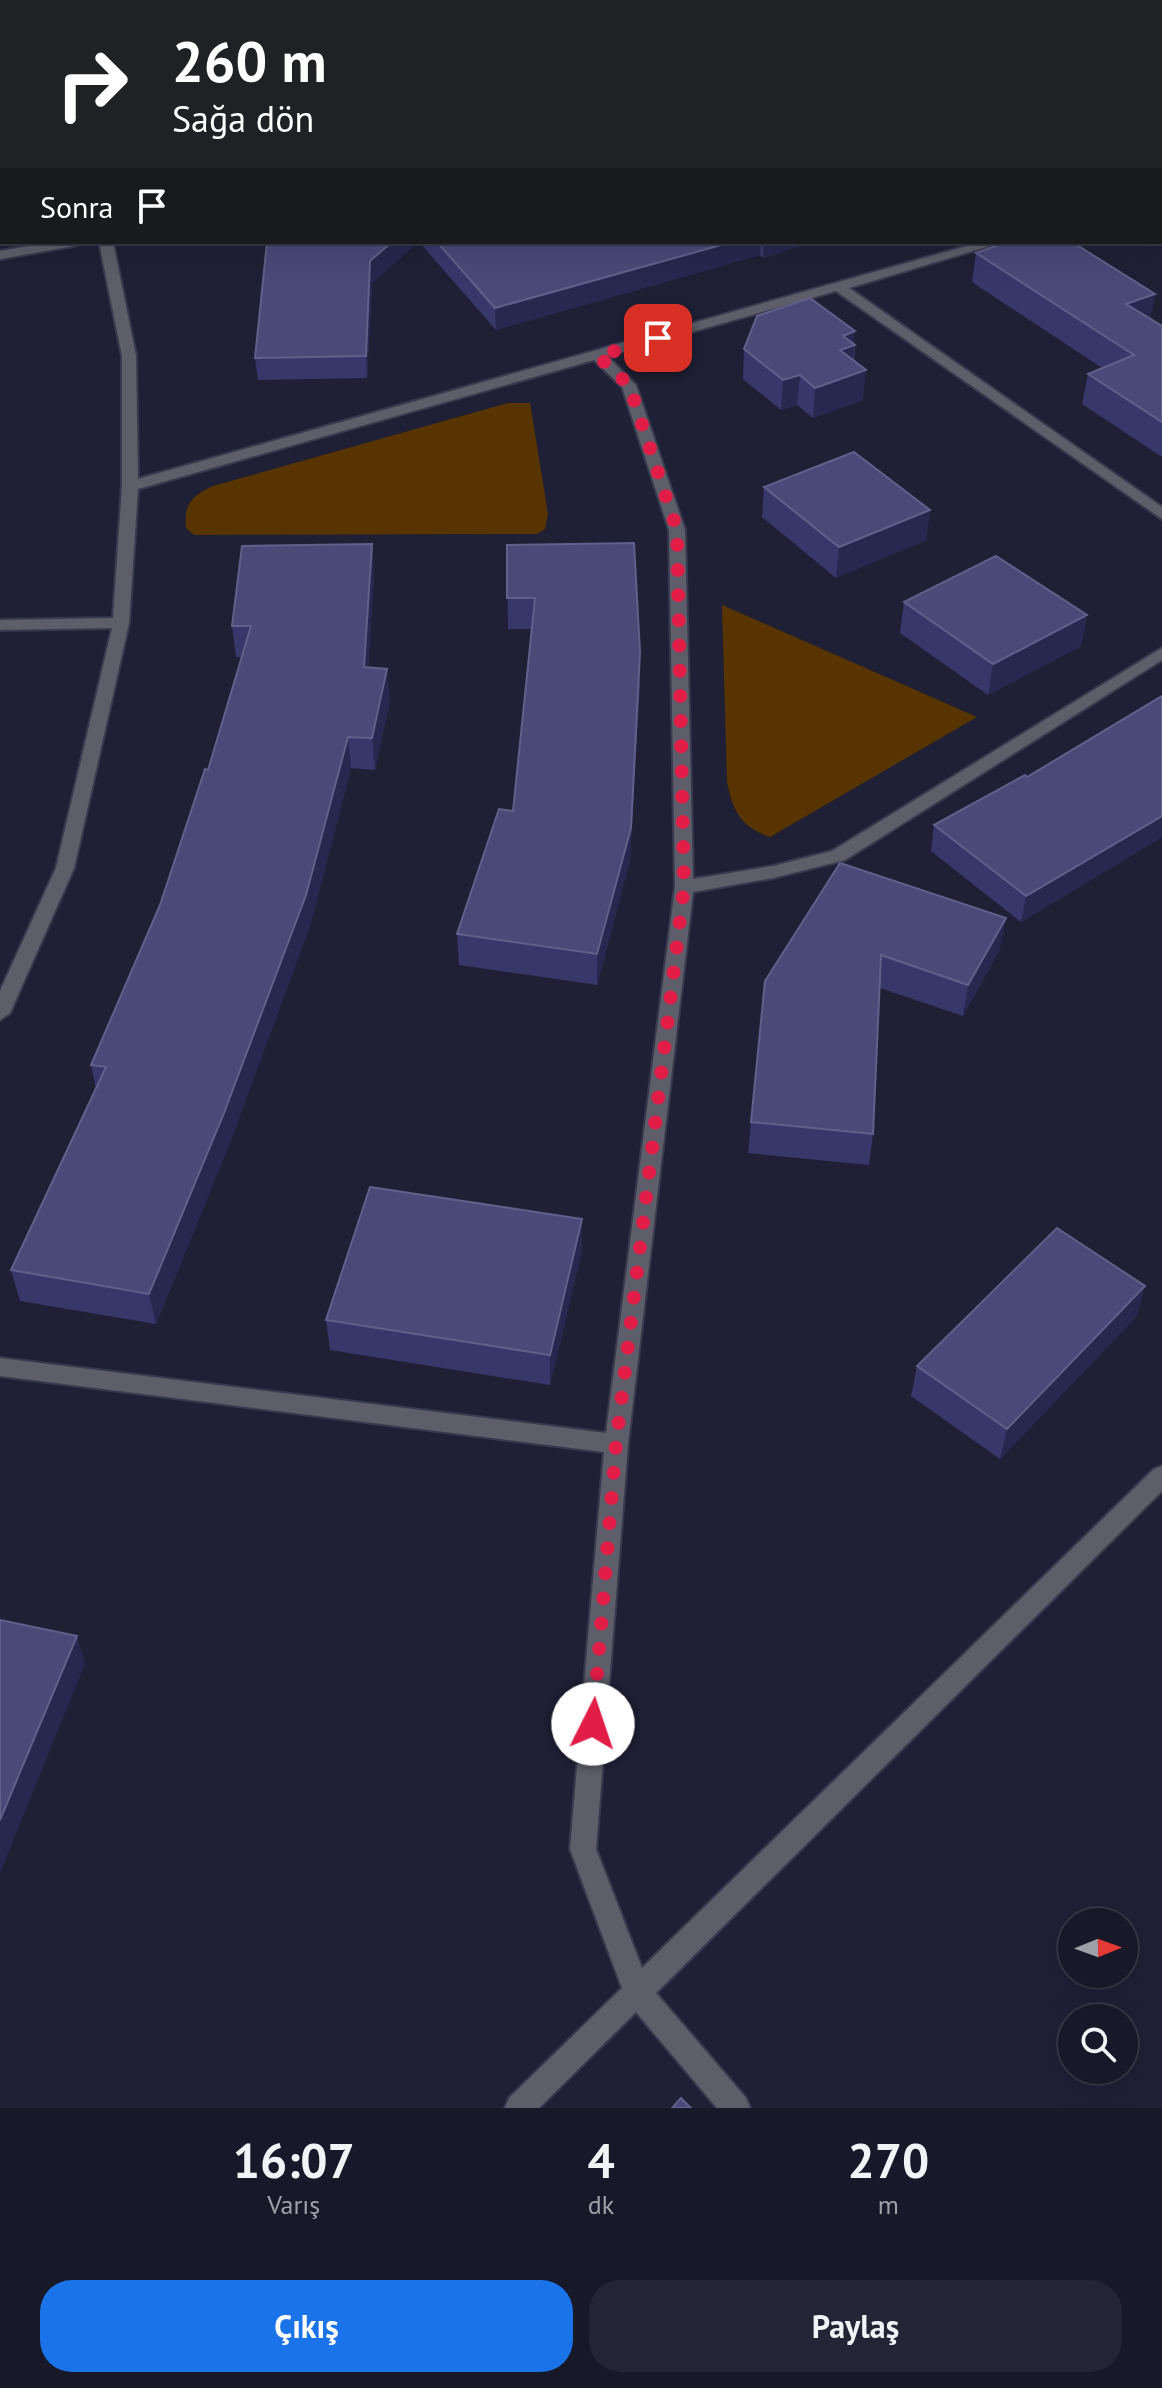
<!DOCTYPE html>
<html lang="tr">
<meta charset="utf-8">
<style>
body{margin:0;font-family:"PT Sans",sans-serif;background:#242534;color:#f1f3f6;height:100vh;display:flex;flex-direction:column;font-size:30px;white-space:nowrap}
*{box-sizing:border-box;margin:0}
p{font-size:26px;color:#9ea0a8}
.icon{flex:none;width:44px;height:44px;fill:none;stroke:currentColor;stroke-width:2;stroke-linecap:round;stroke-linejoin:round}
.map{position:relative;height:2108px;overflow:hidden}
.sheet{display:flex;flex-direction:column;background:#171828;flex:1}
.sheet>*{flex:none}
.hud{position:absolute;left:0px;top:0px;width:1162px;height:244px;box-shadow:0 8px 32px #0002,0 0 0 2px #363745;background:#202124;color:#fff;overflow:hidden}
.needle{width:52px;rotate:89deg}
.controls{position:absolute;left:1058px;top:1908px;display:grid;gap:16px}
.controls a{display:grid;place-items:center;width:80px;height:80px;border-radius:50%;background:#171828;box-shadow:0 8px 32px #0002,0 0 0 2px #363745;font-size:40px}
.pin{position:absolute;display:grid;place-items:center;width:68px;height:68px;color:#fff;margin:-34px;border-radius:16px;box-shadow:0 4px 12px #0006}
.me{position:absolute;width:88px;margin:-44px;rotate:4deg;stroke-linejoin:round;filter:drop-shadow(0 0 6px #0008)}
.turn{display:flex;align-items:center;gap:28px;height:168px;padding:0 40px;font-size:36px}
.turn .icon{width:104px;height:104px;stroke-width:2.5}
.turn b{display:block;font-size:56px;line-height:68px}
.then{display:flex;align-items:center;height:76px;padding:0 40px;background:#0003;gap:16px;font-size:30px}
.eta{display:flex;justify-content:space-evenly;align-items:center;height:136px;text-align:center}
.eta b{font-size:48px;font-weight:700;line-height:56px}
.cta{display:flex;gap:16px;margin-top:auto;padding:16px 40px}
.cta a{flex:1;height:92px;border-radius:32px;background:#1a73e8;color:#fff;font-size:32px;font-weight:700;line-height:92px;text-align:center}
.cta a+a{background:#242534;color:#f1f3f6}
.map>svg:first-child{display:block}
</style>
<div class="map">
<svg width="1162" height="2108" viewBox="0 0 1162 2108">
<rect width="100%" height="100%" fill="#1f2035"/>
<g fill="#583400">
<path d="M508 403H530L548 514 545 529 537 534 194 535 186 528C184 504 191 496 213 486Z"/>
<path d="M722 605 977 717 770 837C741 827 733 812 727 782Z"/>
</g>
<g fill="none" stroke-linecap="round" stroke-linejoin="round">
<g stroke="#393a4e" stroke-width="4">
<g id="minor">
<path d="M777 0H792L794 2H779Z"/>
<path d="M0 27 2 28V39L0 38Z"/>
<path d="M1162 161V169L1160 170V162Z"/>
<path d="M51 242H81L74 246 0 259V251Z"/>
<path d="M99 242H113L136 356 138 479 981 242H1003L849 288 1162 507V519L836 291 607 356 636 385 685 530 693 879 773 866 832 851 1162 648V660L845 860 773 878 693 892 628 1444 596 1849 642 1968 1154 1469 1162 1466V1491L656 1993 746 2098 750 2108H717L636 2012 539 2108H505L509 2098 622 1988 570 1849 604 1452 0 1376V1358L606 1433 675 887 669 530 622 387 594 360 138 489 129 623 74 868 10 1013 0 1020V991L56 868 112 628 0 630V620L113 618 122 486V356Z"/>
</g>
</g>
<use href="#minor" fill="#5d5e69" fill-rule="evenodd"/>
</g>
<g fill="#38376a">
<path d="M534 0H697L696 2H534Z"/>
<path d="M267 242H418L372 283 367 378 258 380 255 358Z"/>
<path d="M419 242H811L763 258 760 255 496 330Z"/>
<path d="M976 253 1155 294 1150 319 1162 326V457L1082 404 1088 374 1102 368 972 282Z"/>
<path d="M854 344 855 345 854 361 863 400 813 418 797 405 781 410 743 379 744 349Z"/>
<path d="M764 487 930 510 926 540 836 578 762 517Z"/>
<path d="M372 544 374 575 368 668 390 700 375 770 351 768 310 926 229 1145 156 1324 20 1301 11 1270 96 1089 91 1065 160 905 208 770 242 657H236L232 626Z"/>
<path d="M507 545 640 683 630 860 597 985 459 965 457 934 513 811 531 629H508Z"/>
<path d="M904 602 1087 615 1081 646 988 695 900 633Z"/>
<path d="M1162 696V837L1021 922 931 851 934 825 1027 777Z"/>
<path d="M840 863 1000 949 963 1016 880 988 873 1134 869 1165 748 1153 751 1122Z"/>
<path d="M582 1250 550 1385 330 1350 326 1320Z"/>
<path d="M1145 1286 1136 1317 1000 1459 911 1396 917 1366Z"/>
</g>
<g fill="#27274f">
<path d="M72 0H154V2H73Z"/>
<path d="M656 0H697L696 2H647Z"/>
<path d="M1058 0H1098L1094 2H1054Z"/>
<path d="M392 242H418L372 283 367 378 366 356 370 261Z"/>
<path d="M732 242H761L760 255 496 330 495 308Z"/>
<path d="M764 242H811L763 258Z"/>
<path d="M1155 294 1149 323 1126 304Z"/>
<path d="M855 331 852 375 866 370 863 400 813 418 815 388 843 336Z"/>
<path d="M800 375 797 405 781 410 783 380Z"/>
<path d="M930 510 926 540 836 578 839 547Z"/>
<path d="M372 544 374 575 366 698 364 667Z"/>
<path d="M1087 615 1081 646 988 695 993 664Z"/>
<path d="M640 652 630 860 597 985V954Z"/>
<path d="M387 669 390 700 375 770 372 738Z"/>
<path d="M348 737 351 768 310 926 229 1145 156 1324 149 1294Z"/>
<path d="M1162 816V837L1021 922 1026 896Z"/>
<path d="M1006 918 1000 949 963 1016 968 985Z"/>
<path d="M582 1219V1250L550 1385V1355Z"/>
<path d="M1145 1286 1136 1317 1000 1459 1007 1429Z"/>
<path d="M77 1636 85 1664 0 1873V1820Z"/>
</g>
<g fill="#4a4978" stroke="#60608a" stroke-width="2">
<path d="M545 0H621L624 2H547Z"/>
<path d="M929 0H1058L1054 2H924Z"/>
<path d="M267 242H392L370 261 366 356 255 358Z"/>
<path d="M437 242H732L495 308Z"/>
<path d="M1007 242H1072L1155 294 1126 304 1162 326V422L1088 374 1134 355 976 253Z"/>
<path d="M810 298 855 331 843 336 855 345 840 350 866 370 815 388 800 375 783 380 744 349 757 316Z"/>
<path d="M854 452 930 510 839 547 764 487Z"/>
<path d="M634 543 640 652 631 828 597 954 457 934 499 809 513 811 535 598H507V545Z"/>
<path d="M372 544 364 667 387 669 372 738 348 737 306 895 224 1113 149 1294 11 1270 106 1067 91 1065 160 905 205 769 208 770 251 626H232L242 546Z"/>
<path d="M996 556 1087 615 993 664 904 602Z"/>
<path d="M1162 696V816L1026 896 934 825 1025 775 1027 777Z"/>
<path d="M840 863 1006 918 968 985 881 955 873 1134 751 1122 765 981Z"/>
<path d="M370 1187 582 1219 550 1355 326 1320Z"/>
<path d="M1057 1228 1145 1286 1007 1429 917 1366Z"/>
<path d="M0 1620 77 1636 0 1820Z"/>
<path d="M681 2098 691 2108H672Z"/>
</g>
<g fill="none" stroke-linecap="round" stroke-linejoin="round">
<path stroke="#e11d48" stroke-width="14" stroke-dasharray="0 25.2" d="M593 1724 616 1444 684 887 677 530 629 385 598 356 658 338"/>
</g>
</svg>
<div class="controls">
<a><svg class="needle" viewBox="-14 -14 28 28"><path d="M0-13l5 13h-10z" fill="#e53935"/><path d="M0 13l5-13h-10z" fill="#9ea0a8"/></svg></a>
<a><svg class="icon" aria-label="search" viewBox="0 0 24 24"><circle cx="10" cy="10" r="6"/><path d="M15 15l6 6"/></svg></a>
</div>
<div class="pin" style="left:658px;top:338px;background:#d93025"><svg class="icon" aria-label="arrive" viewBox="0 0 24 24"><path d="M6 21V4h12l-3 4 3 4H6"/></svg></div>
<svg class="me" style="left:593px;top:1724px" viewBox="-20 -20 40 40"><circle r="19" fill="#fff"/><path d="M0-13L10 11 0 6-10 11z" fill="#e11d48"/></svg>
<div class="hud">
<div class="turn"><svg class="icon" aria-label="right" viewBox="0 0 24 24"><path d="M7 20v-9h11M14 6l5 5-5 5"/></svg><div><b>260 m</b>Sağa dön</div></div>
<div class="then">Sonra<svg class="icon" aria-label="arrive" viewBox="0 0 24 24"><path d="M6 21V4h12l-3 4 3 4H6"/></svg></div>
</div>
</div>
<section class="sheet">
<div class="eta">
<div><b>16:07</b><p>Varış</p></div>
<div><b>4</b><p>dk</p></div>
<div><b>270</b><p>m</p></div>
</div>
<div class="cta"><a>Çıkış</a><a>Paylaş</a></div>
</section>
